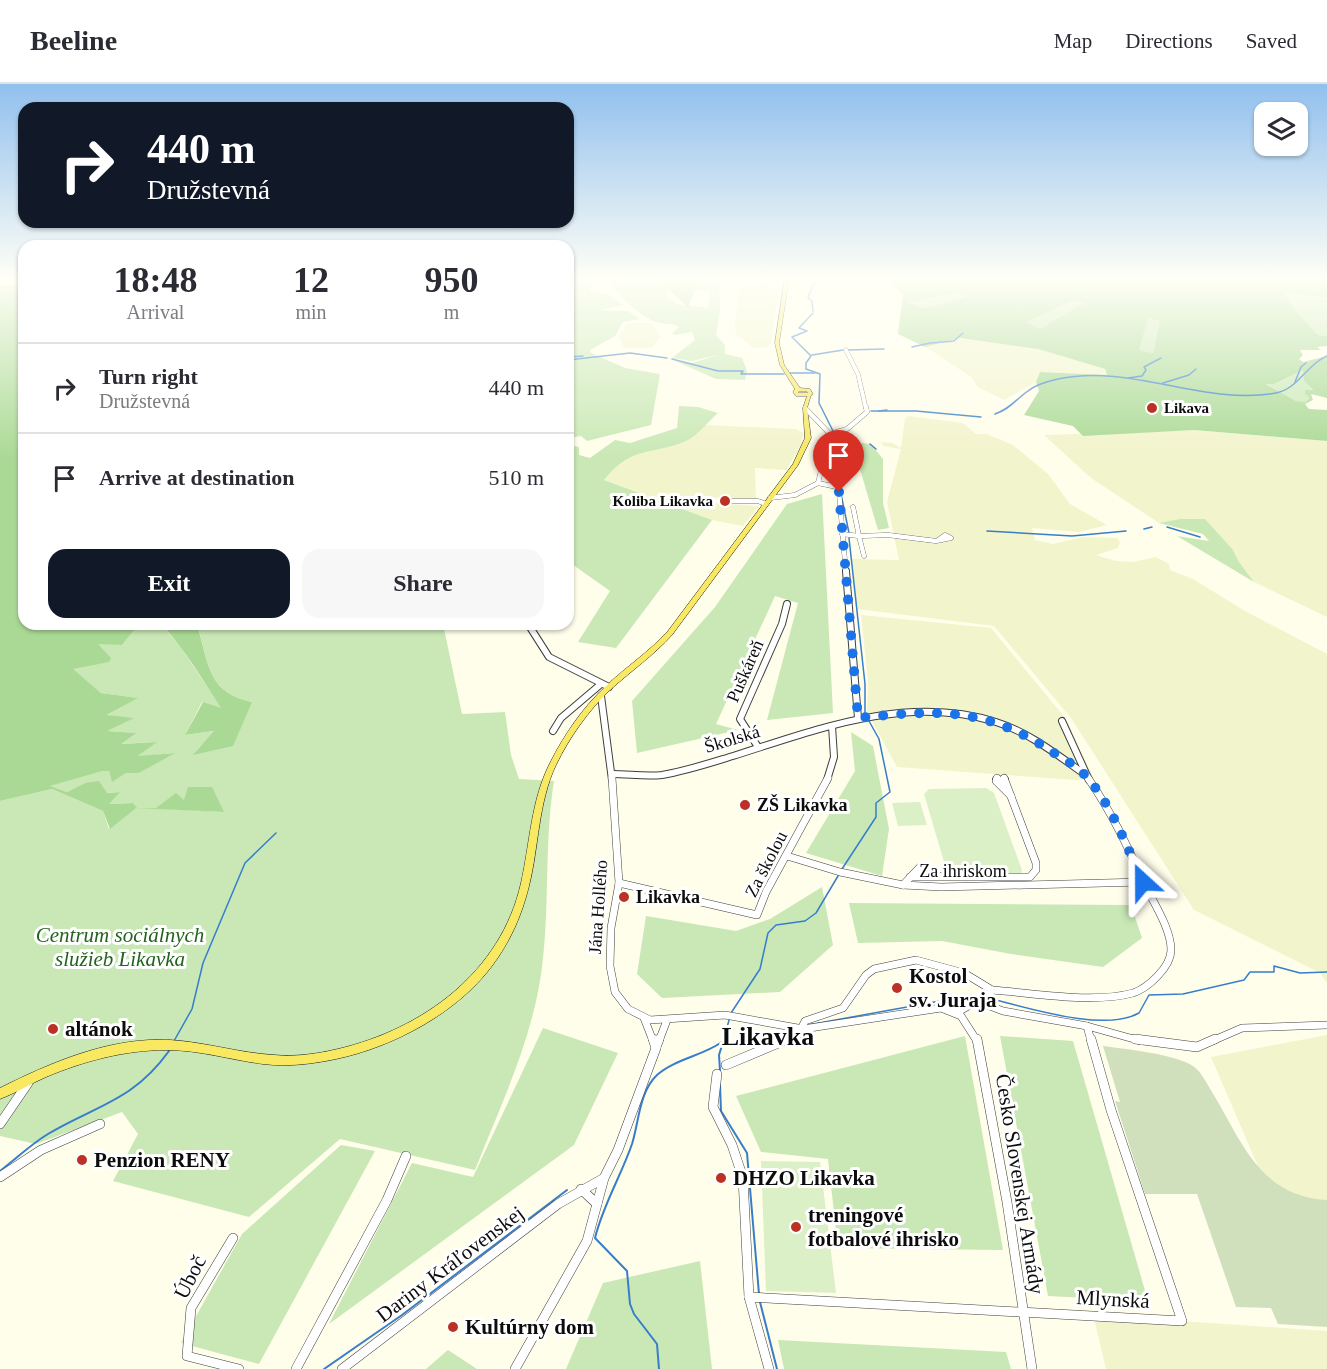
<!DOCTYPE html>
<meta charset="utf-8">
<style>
body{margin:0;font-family:"Times New Roman",serif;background:#f7f7f7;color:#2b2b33;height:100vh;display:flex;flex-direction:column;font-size:22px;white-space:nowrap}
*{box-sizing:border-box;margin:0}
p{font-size:20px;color:#7c7c81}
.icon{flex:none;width:33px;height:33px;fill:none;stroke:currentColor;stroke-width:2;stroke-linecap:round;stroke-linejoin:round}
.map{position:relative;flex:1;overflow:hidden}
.sheet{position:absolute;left:18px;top:156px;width:556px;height:390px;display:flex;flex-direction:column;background:#fff;border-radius:18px;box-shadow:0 2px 4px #0004}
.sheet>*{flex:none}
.banner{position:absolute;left:18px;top:18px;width:556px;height:126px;border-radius:18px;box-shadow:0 2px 4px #0004;background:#111827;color:#fff;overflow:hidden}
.tools{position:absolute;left:1254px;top:18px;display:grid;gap:12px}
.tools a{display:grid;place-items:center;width:54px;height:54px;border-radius:12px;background:#fff;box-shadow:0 2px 4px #0004;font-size:30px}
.pin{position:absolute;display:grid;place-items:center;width:51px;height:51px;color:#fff;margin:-62px -26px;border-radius:50% 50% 50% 0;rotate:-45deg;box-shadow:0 0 6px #0007}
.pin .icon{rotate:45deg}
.me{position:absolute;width:66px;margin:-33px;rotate:336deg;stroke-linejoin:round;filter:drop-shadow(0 0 4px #0008)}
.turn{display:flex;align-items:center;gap:21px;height:126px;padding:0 30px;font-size:27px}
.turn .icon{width:78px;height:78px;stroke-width:2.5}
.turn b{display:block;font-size:42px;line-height:51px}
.eta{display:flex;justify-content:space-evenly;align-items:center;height:102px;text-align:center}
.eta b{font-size:36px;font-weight:800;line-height:42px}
.button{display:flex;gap:12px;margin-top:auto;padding:12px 30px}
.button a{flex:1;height:69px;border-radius:18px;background:#111827;color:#fff;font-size:24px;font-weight:800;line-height:69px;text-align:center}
.button a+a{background:#f7f7f7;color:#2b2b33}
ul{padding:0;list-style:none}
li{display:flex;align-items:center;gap:18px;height:90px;padding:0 30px;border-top:2px solid #e1e1e2}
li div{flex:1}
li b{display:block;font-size:22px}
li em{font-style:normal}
header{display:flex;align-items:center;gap:36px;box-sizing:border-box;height:84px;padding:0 30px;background:#fff;border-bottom:2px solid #e1e1e2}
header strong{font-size:28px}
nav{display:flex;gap:33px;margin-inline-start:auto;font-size:21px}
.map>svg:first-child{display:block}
</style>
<header>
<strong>Beeline</strong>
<nav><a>Map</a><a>Directions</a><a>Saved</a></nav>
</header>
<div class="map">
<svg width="1327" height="1285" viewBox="0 0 1327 1285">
<rect width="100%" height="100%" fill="#fffeeb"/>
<g fill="#f2f4cc">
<path d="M760 197 778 204 777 217 771 258 767 263 754 264 736 250 735 239 740 204Z"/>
<path d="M628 239H651L661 253 651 264H624L619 251Z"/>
<path d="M960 254 1038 265 1104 285 1107 291 1040 288 1036 298 1004 316 978 303 971 293 926 263Z"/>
<path d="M909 332 963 339 976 350H987L1013 361 1048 390 1070 420 1107 441 1079 448 1032 444 1035 456 1053 460 1083 453 1117 454 1120 458 1118 464 1096 471 1116 477 1133 478 1156 473 1169 480 1170 486 1193 495 1245 527 1327 570V899L1320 889 1194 826 1071 634 994 542 857 525 852 475 899 476 887 418 901 365 883 362 881 358 892 359 901 364 905 334Z"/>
<path d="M705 341 796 345 803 349 801 362 786 386 755 384 756 415 696 413 697 418 759 422 743 442 712 436 604 396 620 377 644 366 687 356Z"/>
<path d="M1194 346 1327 357V533L1254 498 1239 478 1233 466 1180 435 1159 439 1091 394 1044 351Z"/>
<path d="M861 531 991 544 1066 635 1094 695 1076 696 897 683 867 628 868 597Z"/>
<path d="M1327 951V1243L1211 973Z"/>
<path d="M1094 1234 1182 1237 1327 1247V1285H1106Z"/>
</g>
<g fill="#c9e8b5" fill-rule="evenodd">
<path d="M569 194H595L591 197 590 207 609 210 623 221 600 226 628 227 640 235 623 238 615 252 590 266 591 269 625 284 660 290 651 341 587 357 581 352 569 354Z"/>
<path d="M611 194H669L667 214 677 220 708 224 710 207 697 206 701 194H719L720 227 716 251 725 261V270L742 274 747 287 745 296 716 295 675 277 692 279 718 271 692 277 672 274 695 256 692 248 675 251 672 249 679 243C672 239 668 240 660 239 642 235 623 215 611 201Z"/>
<path d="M958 209 967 213 926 224 907 217Z"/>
<path d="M1283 209 1327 214V252L1318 251 1294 225Z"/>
<path d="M1074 215 1085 219 1040 245 1027 238Z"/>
<path d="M1148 234 1161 236 1153 269 1138 266Z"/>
<path d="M1303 286 1304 297 1313 307 1305 306 1310 314 1305 318 1296 317 1265 299 1276 300Z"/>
<path d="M679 322 698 323 718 329C709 337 697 352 686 357 651 372 633 360 604 396L712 436 616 564 578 558 610 507 569 478V361L579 363V371L590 374 615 356 630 359 677 344Z"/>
<path d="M852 358 871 360 883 375V419L889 444 878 446Z"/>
<path d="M822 410 833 629 767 636 798 519 775 512 716 640 738 646 637 669 632 617 715 523 787 420Z"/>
<path d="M1180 435H1205L1233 466 1239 478 1254 498 1177 452 1209 457 1203 450 1159 439Z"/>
<path d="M139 540 155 544 161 540 180 562 222 625 202 618 185 651 215 647 194 670 252 618C208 609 209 581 198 543L201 540H443L462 630 505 628 511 671 519 695 554 697C544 759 550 822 542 883 533 955 501 1020 475 1086L340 1055 249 1133 113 1097 138 1050 122 1028 36 1060 0 1052V717L52 705 103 727 109 745 133 719 108 720 119 708 106 709 85 699 67 708 49 702 103 687H109L112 697 126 689H139L173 669 137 673 156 658 120 660 135 649 106 647 132 634 106 632 137 614 101 609 72 585 98 559 122 561ZM184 716 223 728 157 724Z"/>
<path d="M851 648 873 662 889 745 882 792 806 769 855 687Z"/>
<path d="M822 803 833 861 780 908 662 914 637 890 646 832 736 847 770 835Z"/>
<path d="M849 819 1131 821 1142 854 1103 883 1011 870 942 857 858 859Z"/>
<path d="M543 944 618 969 574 1061 329 1240 412 1079 473 1093Z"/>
<path d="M965 952 1003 1166 838 1164 828 1075 761 1068 736 1012Z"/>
<path d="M1000 952 1073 957 1148 1217 1048 1212Z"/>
<path d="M341 1061 375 1067 259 1280 181 1259 242 1150Z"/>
<path d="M700 1177 712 1285H566L603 1199Z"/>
<path d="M778 1256 1006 1268 1011 1285H784Z"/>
<path d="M448 1266 477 1285H426Z"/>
</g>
<g fill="#aad995" fill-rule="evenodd">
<path d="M701 194 688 223 669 206V194Z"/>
<path d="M887 194H1327V214L1284 209 1294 225 1318 251 1327 252V262L1317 263 1321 266H1300L1303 271 1299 275 1303 278 1327 272V314L1311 310 1313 316 1305 320 1309 325 1327 326V357L1194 346 1083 352 1073 342 1024 331 1039 307 1036 298 1040 288 1107 291 1105 285 1038 265 960 254 925 263 898 250 903 211ZM958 209 966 213 926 224 908 218ZM1074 216 1084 219 1040 245 1027 238ZM1148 234 1160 237 1153 269 1139 266ZM1303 286 1304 297 1313 306H1305V310L1310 314 1305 318 1296 317 1266 300H1275Z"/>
<path d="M0 201 24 202V540H139L122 561 98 560 111 574 109 578 73 585 101 609 138 614 107 631 134 634 107 647 136 649 121 660 157 658 138 672 175 669 139 689H126L112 698 109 687H103L50 702 67 708 85 699 99 697 107 709 120 708 109 720 133 719 137 724H156L176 709 184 716 188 703H212L224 728 136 724 110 745 103 727 52 705 0 717Z"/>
<path d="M142 540H201L198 544C209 581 208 609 252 618L233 662 193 671 214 647 185 651 203 618 221 624C202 595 185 565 161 540L155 544Z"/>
</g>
<path fill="#d0e0bd" d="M1103 962C1125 965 1175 970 1193 982 1201 987 1207 1000 1212 1008 1242 1057 1259 1112 1327 1116V1243L1278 1240 1271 1224 1236 1223 1197 1110H1145L1115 1017 1120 1018Z"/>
<g fill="#dcf0c7">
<path d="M986 704 994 709 1022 786 1021 790 950 791 947 788 924 710 929 705Z"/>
<path d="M920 718 927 741 898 742 892 719Z"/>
<path d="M761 1077 820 1078 836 1209 766 1207Z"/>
</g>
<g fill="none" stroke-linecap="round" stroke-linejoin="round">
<g stroke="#377dcc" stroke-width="1.5">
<path d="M813 227 812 217 808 214 813 201 821 194"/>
<path d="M813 229 799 244 807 247 792 253 811 272 806 279V285L820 290 819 319 833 347"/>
<path d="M931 259 954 257 963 249"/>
<path d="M912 263 930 259"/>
<path d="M847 266 884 265"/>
<path d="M812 271 843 266"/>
<path d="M568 273 583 272"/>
<path d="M672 275 718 287H743L741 290H784"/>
<path d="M568 276 630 269 667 274"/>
<path d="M790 289H815"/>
<path d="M1128 294 1142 292 1146 286 1144 283 1161 274"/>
<path d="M1295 298 1301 283 1306 279"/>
<path d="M1163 299 1189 291 1196 285"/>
<path d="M871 327H916L981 333"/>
<path d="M879 327 887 326"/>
<path d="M995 330C1010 325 1015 316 1028 307 1035 301 1049 297 1058 295 1130 279 1204 322 1276 309 1298 305 1307 280 1327 272"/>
<path d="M836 351 839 355 834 376 849 449"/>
<path d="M870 360 876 365"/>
<path d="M1167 443 1200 453"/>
<path d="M1144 445 1152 443"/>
<path d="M987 447 1072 452 1126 447"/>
<path d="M849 454 865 600V630"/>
<path d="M842 785 876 733V719L890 708 879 655 869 637"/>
<path d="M988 914C1026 923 1104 949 1139 929L1149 911 1183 910 1244 896 1250 888H1274V882L1300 889 1327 888"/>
<path d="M731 929 760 885 768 849 776 841 805 837 816 829 838 792"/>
<path d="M808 941 973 911 984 913"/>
<path d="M174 957 192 925 203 879 245 779 276 749"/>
<path d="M723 957 730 933"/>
<path d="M773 957 793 947"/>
</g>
<g stroke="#377dcc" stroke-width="2">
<path d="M770 958 776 955"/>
<path d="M720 987 719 971 724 955"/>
<path d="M720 1001 721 1027 747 1069 759 1210"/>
<path d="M0 1087C16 1075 31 1060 48 1050 97 1021 133 1017 169 967"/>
<path d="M760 1218 777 1285"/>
<path d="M324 1285 402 1231 567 1106"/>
<path d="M659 1285 657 1260 634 1230 630 1220 627 1187 595 1154C603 1121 621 1092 632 1060 639 1038 639 1008 657 991 675 975 702 972 722 958"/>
</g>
<g stroke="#3f3f3f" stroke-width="4.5">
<path id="minor-far4" d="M846 266 858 290 866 325"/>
</g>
<g stroke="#3f3f3f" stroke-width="5">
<g id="minor-far3">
<path d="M805 324 830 350"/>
<path d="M830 350 847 345 867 328 866 323"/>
<path d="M818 399 837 403 839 408 846 489"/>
<path d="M770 414 795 411 818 399 830 350"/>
<path d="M733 417H758L766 420"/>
<path d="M842 450 859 452 853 423"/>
<path d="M864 472 859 452 888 451 936 457 951 454 945 451 938 456"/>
</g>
</g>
<g stroke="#3f3f3f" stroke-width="8">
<g id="minor-far2">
<path d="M846 487 858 634"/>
<path d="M528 540 549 573 609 603"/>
<path d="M601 612 612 696"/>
<path d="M1062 637 1089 696"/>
<path d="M553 647 561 634 601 600"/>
<path d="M758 663 740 635 782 540 787 520"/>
<path d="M612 690C629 690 646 693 662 691 686 687 710 679 733 672 818 645 907 610 996 638 1028 648 1056 670 1083 689"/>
<path d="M827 696 834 673 832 642"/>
<path d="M996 696H1005"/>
</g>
</g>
<g stroke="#3f3f3f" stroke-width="8">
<g id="minor-far1">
<path d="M612 694 619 799 611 844 610 882 615 908 628 925 650 936 725 931 803 945 941 924 961 932 977 957"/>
<path d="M997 694 996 697 1011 712"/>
<path d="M787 772 840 788 903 801 941 803 1143 798"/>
<path d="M910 793H1030L1036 786V779L1004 694"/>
<path d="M619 799 757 831 766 808 828 694"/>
<path d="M903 801 921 782 939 792"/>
<path d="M982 919 1003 927 1087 942 1091 957"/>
<path d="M958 928 970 921 982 919 992 906C1035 909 1092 920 1133 909 1148 904 1171 883 1171 866 1171 847 1157 824 1148 807 1130 768 1113 730 1088 694"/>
<path d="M644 934 653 957"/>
<path d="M1087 942 1141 957"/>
<path d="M659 957 667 936"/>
<path d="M784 957 798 951 805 937 843 924 866 891 874 885 916 876 964 889 992 906"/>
<path d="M1212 957 1242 944 1327 941"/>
</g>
</g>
<g stroke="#3f3f3f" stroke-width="10">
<g id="minor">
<path d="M977 955 1007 1118 1032 1285"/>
<path d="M1135 955 1197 963 1215 955"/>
<path d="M656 963 659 955"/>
<path d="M726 981 788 955"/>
<path d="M717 990 713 1023 732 1061 743 1094 749 1213"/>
<path d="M0 1040 28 999"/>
<path d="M0 1093 41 1066 100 1040"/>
<path d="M581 1105 597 1120"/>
<path d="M233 1154 191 1224 187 1272 239 1285"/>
<path d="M296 1285 387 1116 406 1072"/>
<path d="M342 1285 558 1120 604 1094"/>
<path d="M515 1285 587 1157 604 1094 618 1066 656 964 653 955"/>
<path d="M769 1285 749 1213 1182 1237 1111 1026 1091 955"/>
</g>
</g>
<g stroke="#1d1d1d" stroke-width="1">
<path id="major" d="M785 194H789L779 259 784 281 800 304 810 305 813 310 811 311 807 324 811 354 798 381 672 551C654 571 631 587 610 606 588 627 569 654 556 681 538 719 539 762 529 802 522 831 510 858 492 882 457 929 393 963 336 975 312 980 288 983 263 980 231 976 200 966 167 966 125 966 84 977 46 993 30 1000 16 1009 0 1015V1004C52 978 110 953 170 956 205 958 239 969 274 971 295 973 317 970 338 965 423 945 501 888 521 799 530 759 531 716 550 679 564 651 583 623 606 602 626 583 649 568 668 547L793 380 805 354 803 324 807 312H796L793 308 795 305 780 281 775 259ZM799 307H806L808 309H799L798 308Z"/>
</g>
<use href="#minor-far4" stroke="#fff" stroke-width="4"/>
<use href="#minor-far3" stroke="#fff" stroke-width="4.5"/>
<use href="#minor-far2" stroke="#fff" stroke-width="6"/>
<use href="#minor-far1" stroke="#fff" stroke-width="7"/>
<use href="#minor" stroke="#fff" stroke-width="9"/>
<use href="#major" fill="#f8e862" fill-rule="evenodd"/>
</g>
<linearGradient id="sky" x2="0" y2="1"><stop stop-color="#91c0ee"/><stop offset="0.52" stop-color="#fffff6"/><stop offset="1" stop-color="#fffff6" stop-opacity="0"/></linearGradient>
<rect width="1327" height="374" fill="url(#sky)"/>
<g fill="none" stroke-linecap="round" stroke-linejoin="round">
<path stroke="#1a73e8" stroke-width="10" stroke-dasharray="0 18" d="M839 408 858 634C935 626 983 622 1051 667 1061 674 1076 681 1084 690 1112 720 1126 762 1143 798"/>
</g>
<g fill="#bb3225" stroke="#fff" stroke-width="2">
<circle cx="1152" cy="324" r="6"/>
<circle cx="725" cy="417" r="6"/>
<circle cx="745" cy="721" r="6"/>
<circle cx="624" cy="813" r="6"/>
<circle cx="897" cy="904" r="6"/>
<circle cx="53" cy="945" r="6"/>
<circle cx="82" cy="1076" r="6"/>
<circle cx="721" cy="1094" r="6"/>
<circle cx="796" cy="1143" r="6"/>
<circle cx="453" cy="1243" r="6"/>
</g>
<g text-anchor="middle" stroke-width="6" stroke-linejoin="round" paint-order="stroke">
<g font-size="15" font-weight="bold" fill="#0c0c0c" stroke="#fff" text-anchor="start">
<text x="1164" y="329">Likava</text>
<text x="713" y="422" text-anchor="end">Koliba Likavka</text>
</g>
<g font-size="18" fill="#0c0c0c" stroke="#fff">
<text transform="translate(745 587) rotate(-66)" y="6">Puškáreň</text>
<text transform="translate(732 655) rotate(-17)" y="6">Školská</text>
<text transform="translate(766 780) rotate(-63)" y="6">Za školou</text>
<text x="963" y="793">Za ihriskom</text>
<text transform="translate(598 823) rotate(-86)" y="6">Jána Hollého</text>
</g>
<g font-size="18" font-weight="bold" fill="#0c0c0c" stroke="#fff" text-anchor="start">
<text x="757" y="727">ZŠ Likavka</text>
<text x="636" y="819">Likavka</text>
</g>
<g font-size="21" font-style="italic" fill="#22631d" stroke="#fff">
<text x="120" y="858">Centrum sociálnych<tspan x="120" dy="24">služieb Likavka</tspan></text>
</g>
<g font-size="21" font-weight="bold" fill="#0c0c0c" stroke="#fff" text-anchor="start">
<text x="909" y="899">Kostol<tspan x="909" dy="24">sv. Juraja</tspan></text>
<text x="65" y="952">altánok</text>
<text x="94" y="1083">Penzion RENY</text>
<text x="733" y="1101">DHZO Likavka</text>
<text x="808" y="1138">treningové<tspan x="808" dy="24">fotbalové ihrisko</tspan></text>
<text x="465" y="1250">Kultúrny dom</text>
</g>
<g font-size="21" fill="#0c0c0c" stroke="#fff">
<text transform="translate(1020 1100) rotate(81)" y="7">Česko Slovenskej Armády</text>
<text transform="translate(450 1180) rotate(-37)" y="7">Dariny Kráľovenskej</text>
<text transform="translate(190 1193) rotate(-63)" y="7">Úboč</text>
<text transform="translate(1113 1215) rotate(3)" y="7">Mlynská</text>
</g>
<g font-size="26" font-weight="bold" fill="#0c0c0c" stroke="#fff">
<text x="768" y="961">Likavka</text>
</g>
</g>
</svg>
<div class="tools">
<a><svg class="icon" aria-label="layers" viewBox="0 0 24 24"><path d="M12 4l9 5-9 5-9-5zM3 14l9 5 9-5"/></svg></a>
</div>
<div class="pin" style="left:839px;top:408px;background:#d93025"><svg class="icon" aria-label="arrive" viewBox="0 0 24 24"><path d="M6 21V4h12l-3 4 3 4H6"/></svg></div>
<svg class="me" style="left:1143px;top:798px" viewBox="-20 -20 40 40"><path d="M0-17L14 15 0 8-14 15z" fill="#1a73e8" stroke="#fff" stroke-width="4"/></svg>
<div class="banner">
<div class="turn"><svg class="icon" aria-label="right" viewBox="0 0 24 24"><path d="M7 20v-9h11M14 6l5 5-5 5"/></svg><div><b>440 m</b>Družstevná</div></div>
</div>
<section class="sheet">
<div class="eta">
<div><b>18:48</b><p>Arrival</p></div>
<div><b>12</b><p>min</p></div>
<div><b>950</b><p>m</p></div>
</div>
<ul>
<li><svg class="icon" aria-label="right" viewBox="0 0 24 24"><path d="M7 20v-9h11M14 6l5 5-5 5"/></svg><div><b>Turn right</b><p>Družstevná</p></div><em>440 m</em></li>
<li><svg class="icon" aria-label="arrive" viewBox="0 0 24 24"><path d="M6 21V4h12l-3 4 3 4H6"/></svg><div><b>Arrive at destination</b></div><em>510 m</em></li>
</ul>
<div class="button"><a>Exit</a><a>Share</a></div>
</section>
</div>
